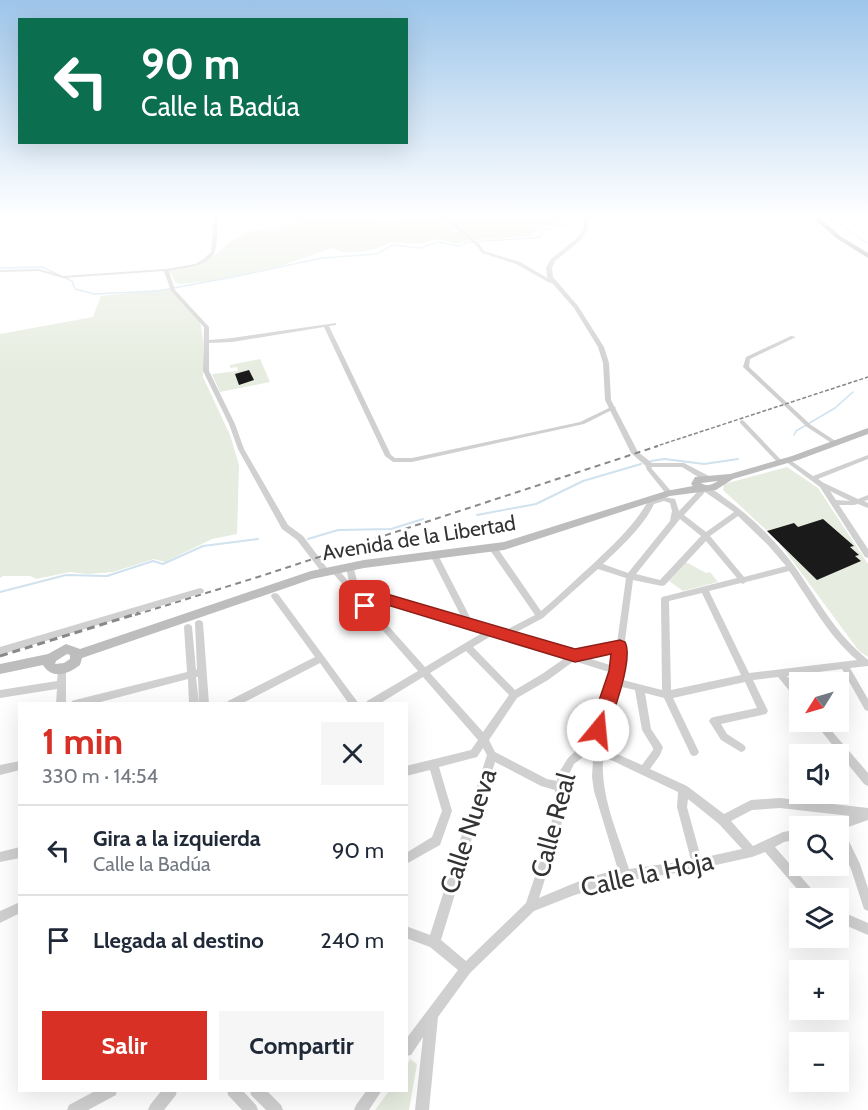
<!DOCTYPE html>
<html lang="es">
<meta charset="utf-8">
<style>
body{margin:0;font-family:Cabin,sans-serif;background:#f6f6f7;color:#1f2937;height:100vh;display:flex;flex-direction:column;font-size:22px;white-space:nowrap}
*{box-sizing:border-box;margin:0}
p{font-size:20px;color:#747a83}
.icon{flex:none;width:33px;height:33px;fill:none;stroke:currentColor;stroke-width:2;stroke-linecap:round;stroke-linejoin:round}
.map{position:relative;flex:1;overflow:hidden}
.details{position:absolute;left:18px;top:702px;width:390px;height:390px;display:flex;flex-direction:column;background:#fff;border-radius:0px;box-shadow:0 6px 24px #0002}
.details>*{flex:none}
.top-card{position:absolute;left:18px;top:18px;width:390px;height:126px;border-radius:0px;box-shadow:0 6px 24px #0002;background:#0b6e4f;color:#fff;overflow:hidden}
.needle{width:39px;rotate:233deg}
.fabs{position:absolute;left:789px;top:672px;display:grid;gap:12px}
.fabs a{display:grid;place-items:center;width:60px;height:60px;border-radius:0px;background:#fff;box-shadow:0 6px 24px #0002;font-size:30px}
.pin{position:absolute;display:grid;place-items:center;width:51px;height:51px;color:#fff;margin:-26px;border-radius:12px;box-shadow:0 3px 9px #0006}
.me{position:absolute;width:66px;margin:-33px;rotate:17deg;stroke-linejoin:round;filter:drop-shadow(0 0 4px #0008)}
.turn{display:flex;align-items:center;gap:21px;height:126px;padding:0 24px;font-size:27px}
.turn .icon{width:78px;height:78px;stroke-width:2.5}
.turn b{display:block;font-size:42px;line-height:51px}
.round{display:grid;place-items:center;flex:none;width:63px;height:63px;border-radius:0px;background:#f6f6f7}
.overview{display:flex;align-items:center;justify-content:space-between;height:102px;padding:0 24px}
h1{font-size:36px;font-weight:700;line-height:45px;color:#d93025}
.cta{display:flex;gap:12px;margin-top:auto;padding:12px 24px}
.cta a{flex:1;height:69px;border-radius:0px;background:#d93025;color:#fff;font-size:24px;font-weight:700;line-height:69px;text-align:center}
.cta a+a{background:#f6f6f7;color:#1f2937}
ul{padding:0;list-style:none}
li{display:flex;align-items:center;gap:18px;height:90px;padding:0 24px;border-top:2px solid #e0e1e3}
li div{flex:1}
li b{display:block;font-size:22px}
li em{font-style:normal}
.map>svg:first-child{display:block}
</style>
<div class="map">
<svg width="868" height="1110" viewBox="0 0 868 1110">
<rect width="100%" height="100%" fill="#fff"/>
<g fill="#e6ecdf">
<path d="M294 216H374L380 221 440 216 469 240 456 244 438 239 420 244 392 242 376 249 360 252H341L333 248 280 266 211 281 179 284 175 282 170 271 194 267 210 259 231 241 251 231 299 223Z"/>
<path d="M446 216H581L540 228 531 236 476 240 467 235Z"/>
<path d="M170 289 200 321 203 340V377L230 435 239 465 237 534 212 539 165 562 154 559 113 572 87 574 70 572 36 579 30 576H3L0 578V334L93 317 101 296Z"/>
<path d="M260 359 270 382 220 392 212 374 238 371 237 367 230 368V365Z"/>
<path d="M787 467 818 488 868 564V657L859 651 780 544 784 543 776 539 723 490 724 484Z"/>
<path d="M686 562 706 573 710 572 718 582 683 591 669 581Z"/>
<path d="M410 1059 417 1064 409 1110H375L389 1091 406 1090 407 1065Z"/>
</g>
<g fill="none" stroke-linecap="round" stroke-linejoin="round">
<g stroke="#cfe2ee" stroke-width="1.5">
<path d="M828 216 868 244"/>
<path d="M0 268 42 267 72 281 75 289 94 294 157 291 233 277 322 258 377 254 392 245 420 248 438 242 459 246 468 242 534 238 541 236 542 230 580 220 657 216"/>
<path d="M794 435 796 431 835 408 853 392"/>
</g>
<g stroke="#cfe2ee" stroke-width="2">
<path d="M651 461 665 459 704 464 738 459"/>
<path d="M477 515 536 504 583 481 641 464"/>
<path d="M308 539 338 530 391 529 423 519"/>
<path d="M0 592 66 575 107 576 153 561 163 564 203 546 258 539"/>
</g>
</g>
<g fill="#1a1a1a">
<path d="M249 370 254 380 239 385 235 374Z"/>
<path d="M823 519 854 546 850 547 859 555 855 556 861 561 817 580 767 531 794 523 798 527Z"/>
</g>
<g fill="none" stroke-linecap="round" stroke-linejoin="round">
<g fill="#d0d0d0" fill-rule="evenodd">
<path d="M214 216H218C217 226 218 242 215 251 210 267 183 268 169 271L175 290 209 327V340L232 338 336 323V325L329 326 391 455 395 458H412L580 422 611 407H615L616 408 584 424 412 462H393L385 456 324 327 232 342 209 343V371L235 424 244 449 288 525 303 536 330 572 329 574H323L297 540 282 529 238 449 229 424 203 371 204 327 171 291 164 271 63 278 39 271 0 272V270L39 269 63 276 166 269 195 264 202 260 211 252Z"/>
<path d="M441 216H446L479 244 484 251 520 262 554 282 550 283 516 264 482 253 477 246Z"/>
<path d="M791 336 796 337 750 359 749 367 811 425 837 442V444H833L807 427 743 367 746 357Z"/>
<path d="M742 420 744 421 783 462 784 463 783 464H779L740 423V421Z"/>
<path d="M868 455V459L818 479 824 483 858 499 868 495V500L864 501 868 503V508L858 504 854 505H839L868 549V558L865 557 820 487 785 461 786 460H790L813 476ZM830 491 850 501 836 500Z"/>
<path d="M648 462 650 463 652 469 671 491 672 493 671 495H667L647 470 645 464Z"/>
<path d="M702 487C711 486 718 493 726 499 749 515 771 536 789 559 806 581 819 605 836 627 845 639 856 650 868 660V666L850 668 868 699V711L865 710 842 669 787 676 800 690V701L797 700 778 677 753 680 768 711 766 714 721 724 727 734 744 745 746 748 744 751 741 752 721 740 709 721 711 718 714 717 757 708 745 682 673 698 699 752 697 755 694 756 691 755 664 698 645 693 651 729 663 747 660 755 650 769 687 786 724 814 751 800 780 798 868 808V820L843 829 860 864 868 888V911L864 909 851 869 838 842V826H831L832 822 850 816 780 808 752 810 731 821 753 846 783 832 800 829V839L784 842 775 847 816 894 817 898H805L765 852 752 857 689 871 611 883 572 896 534 911 470 973 438 1017 429 1110H415L423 1037 411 1055 406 1056V1039L458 970 430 947 406 938V926L430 935 487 755 483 748 477 757 439 767 452 811 440 845 406 864V853L432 837 442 811 430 770 406 776V766L471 750 478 740 423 677 379 704H366L367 701 418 671 330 570 331 568H337L349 582 346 567 347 565H353L357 581 367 591 463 620 430 555 434 552 437 553 473 623 490 628H492L502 632 535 615 490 550 489 548 490 546H496L541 611C559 596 576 579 593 564 615 543 636 524 651 496H655L656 499 664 497 675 499 679 511ZM705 492 734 512 706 532 684 515ZM664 501 670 503 672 511 670 521 628 573 603 564C620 548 644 526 654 504ZM738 516 768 545 786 566 744 577 710 536ZM680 519 701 536 660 580 636 574ZM706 541 737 578 662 597 661 599 662 690 619 679 621 671 633 580 662 586 665 585ZM598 569 626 578 617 643 572 654 511 635 543 618ZM789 571C811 602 828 636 857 660L749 673 709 591 741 583 743 584 746 582ZM358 592 361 595 482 633 425 667ZM702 593 741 675 671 690 669 601ZM491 636 565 658 542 674 515 690 473 647ZM616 650 613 666 585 657ZM466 651 509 695 483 732 430 673ZM574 661 612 673 593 732 584 737 581 746 568 758 558 774 557 781 547 779 495 752 489 740 517 698 548 680ZM617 686 635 690 642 730 653 748V750L642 765 617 754 613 749 611 742 605 735 603 734V730ZM595 741 599 742 603 746V749L600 752H596L591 747V742ZM586 755 590 759 593 760 592 777 594 791 618 870C593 874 563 888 539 898L561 828 567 778 574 764ZM608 758 611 760 678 792 677 807 691 860 629 869C618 834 601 798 603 761ZM495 762 541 786 555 790 551 828 526 903 466 961 441 940ZM688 799 719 824 742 849 701 858 687 807Z"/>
<path d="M200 588 203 589 204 591 203 593 0 655V647Z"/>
<path d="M275 593 278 594 359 704H349L320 663 241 704H227L228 701 315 657 272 598 271 596 272 594Z"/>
<path d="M199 620 202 621 203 623 209 704H199L198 677H196L199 704H189L188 679 93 704H71L72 701 75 700 187 672 184 627 185 625 188 624 191 625 192 627 196 670 197 669 195 623 196 621Z"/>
<path d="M62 666 65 667 66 670V704H56L57 689 0 698V690L57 681 58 670 59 667Z"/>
<path d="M814 722H824L868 773V786L864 784Z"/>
<path d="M20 761V770L0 775V765Z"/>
<path d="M20 847V858L0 862V852Z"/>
<path d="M20 902V913L0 923V911Z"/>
<path d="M838 910 868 923V935L838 922Z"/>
<path d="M97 1090H117L116 1095 88 1110H67L69 1105Z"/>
<path d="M162 1090H177L176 1095 164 1110H148L150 1105Z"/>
<path d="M227 1090H242L256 1105 258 1110H242L228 1095Z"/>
<path d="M250 1090H266L281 1105 283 1110H266L251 1095Z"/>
<path d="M367 1090H382L369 1110H354L356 1105Z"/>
</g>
<path fill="#d0d0d0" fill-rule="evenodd" d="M585 216H589L587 230 581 240 555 261 552 268 553 277 578 306 604 347 609 363 611 400 638 452 652 463H684L709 476 710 478 709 480H703L682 467H647L631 453 605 400 603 363 598 347 574 308 547 277 546 268 550 260 577 238 583 230Z"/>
<path fill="#bdbdbd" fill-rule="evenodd" d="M868 428V434L798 460 733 479 716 490 670 496 504 550 364 568 312 579 82 658 80 665C69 674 52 680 43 665L0 674V664L48 654 66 644 80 649 311 571 364 560 504 542 666 491 693 486 691 484 695 477 730 474 792 456ZM718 481C711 485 708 487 701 483ZM67 654 70 655V659L64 663 55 664 56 661Z"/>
<path fill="#a2a2a2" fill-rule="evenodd" d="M811 216H818L840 236 868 253V258L836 238Z"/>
<path stroke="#888" stroke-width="1.5" stroke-dasharray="4 2" stroke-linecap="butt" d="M654 447 868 377"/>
<path stroke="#888" stroke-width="2" stroke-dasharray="6 4.5" stroke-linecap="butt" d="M135 615 258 577 658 446"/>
<path stroke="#888" stroke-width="3" stroke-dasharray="8 5" stroke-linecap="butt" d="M0 656 139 613"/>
</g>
<linearGradient id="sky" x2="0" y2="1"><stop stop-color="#9ec6ea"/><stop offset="0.58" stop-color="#fff"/><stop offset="1" stop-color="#fff" stop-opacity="0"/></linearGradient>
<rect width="868" height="372" fill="url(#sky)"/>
<path fill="#d93025" stroke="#8d1f18" stroke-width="1.5" d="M380 592 575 649 620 640 625 642C634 659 612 718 604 736L598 738 592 736 589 730 609 671 611 654 575 662 381 603 365 611 360 610 358 606 360 602Z"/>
<g text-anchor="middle" stroke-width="6" stroke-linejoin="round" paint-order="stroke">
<g font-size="21" fill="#333" stroke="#fff">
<text transform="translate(419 538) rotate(-9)" y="7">Avenida de la Libertad</text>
</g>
<g font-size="26" fill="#333" stroke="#fff">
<text transform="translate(553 825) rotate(-75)" y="9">Calle Real</text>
<text transform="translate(468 831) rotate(-72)" y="9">Calle Nueva</text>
<text transform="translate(647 874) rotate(-12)" y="9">Calle la Hoja</text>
</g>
</g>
</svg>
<div class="fabs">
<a><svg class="needle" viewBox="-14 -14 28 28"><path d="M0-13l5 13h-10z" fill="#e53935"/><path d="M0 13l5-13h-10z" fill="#747a83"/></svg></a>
<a><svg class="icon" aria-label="sound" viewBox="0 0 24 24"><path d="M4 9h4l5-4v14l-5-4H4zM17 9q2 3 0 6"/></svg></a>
<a><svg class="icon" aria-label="search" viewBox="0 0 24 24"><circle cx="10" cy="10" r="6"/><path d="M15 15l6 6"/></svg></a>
<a><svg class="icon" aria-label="layers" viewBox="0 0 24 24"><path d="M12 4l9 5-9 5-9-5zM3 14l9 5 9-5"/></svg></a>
<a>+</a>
<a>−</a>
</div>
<div class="pin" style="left:365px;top:606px;background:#d93025"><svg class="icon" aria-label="arrive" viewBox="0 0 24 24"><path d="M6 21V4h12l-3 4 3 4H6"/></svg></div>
<svg class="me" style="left:598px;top:730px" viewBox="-20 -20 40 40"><circle r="19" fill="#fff"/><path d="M0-13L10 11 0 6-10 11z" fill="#d93025"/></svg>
<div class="top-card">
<div class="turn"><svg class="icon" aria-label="left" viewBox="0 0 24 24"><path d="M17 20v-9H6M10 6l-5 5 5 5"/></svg><div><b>90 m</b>Calle la Badúa</div></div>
</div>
<section class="details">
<div class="overview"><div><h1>1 min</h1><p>330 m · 14:54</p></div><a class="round"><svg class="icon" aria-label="close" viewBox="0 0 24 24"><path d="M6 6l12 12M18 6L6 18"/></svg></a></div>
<ul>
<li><svg class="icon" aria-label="left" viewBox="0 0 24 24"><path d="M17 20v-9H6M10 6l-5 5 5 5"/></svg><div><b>Gira a la izquierda</b><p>Calle la Badúa</p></div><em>90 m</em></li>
<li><svg class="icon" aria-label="arrive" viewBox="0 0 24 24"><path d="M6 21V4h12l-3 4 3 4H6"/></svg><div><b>Llegada al destino</b></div><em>240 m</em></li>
</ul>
<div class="cta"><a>Salir</a><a>Compartir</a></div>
</section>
</div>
